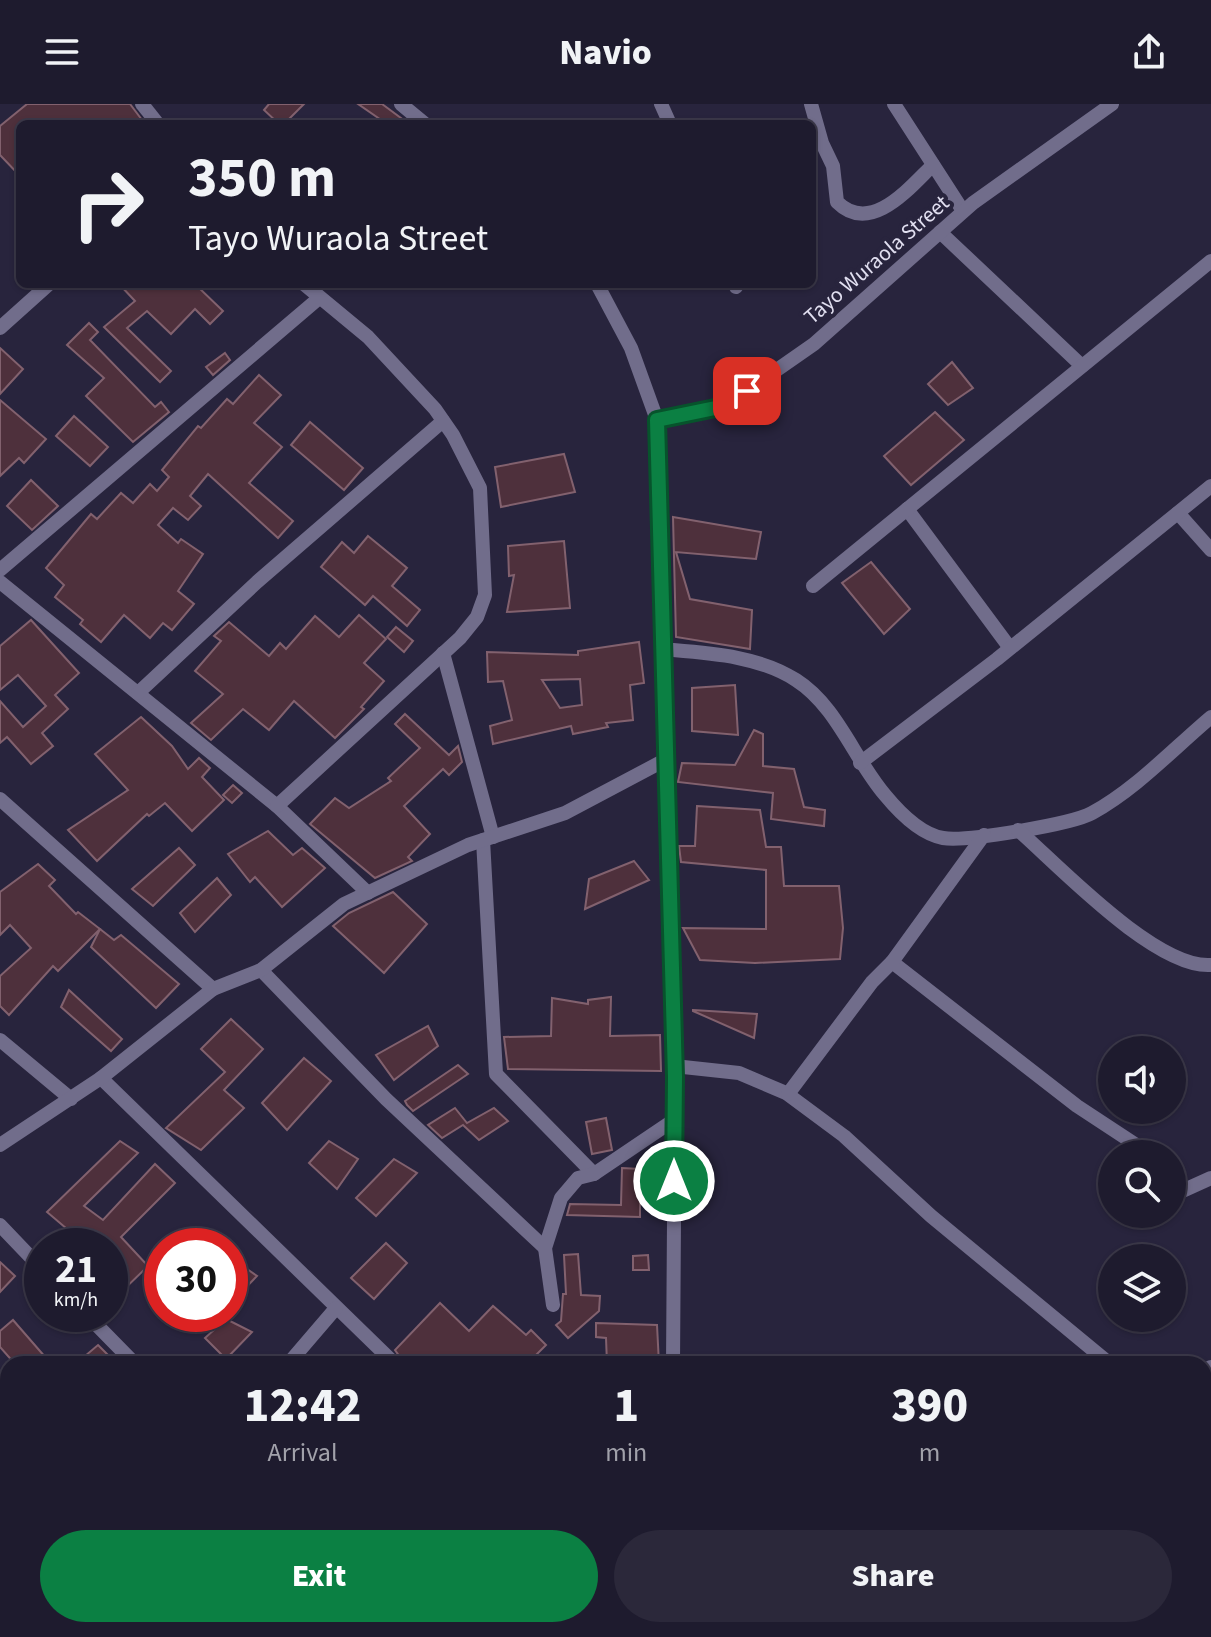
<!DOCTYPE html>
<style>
body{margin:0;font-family:"Source Sans 3",sans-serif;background:#2b283a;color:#f1f3f6;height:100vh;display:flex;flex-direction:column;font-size:30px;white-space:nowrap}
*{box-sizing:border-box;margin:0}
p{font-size:26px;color:#a1a1aa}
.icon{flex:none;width:44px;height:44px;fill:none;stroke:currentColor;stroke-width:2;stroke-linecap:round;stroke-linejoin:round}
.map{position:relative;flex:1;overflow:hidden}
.side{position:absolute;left:0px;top:1252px;width:1212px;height:282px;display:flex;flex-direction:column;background:#1e1b2e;border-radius:24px 24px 0 0;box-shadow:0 2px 6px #0004,0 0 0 2px #3c394a}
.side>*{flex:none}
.hud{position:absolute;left:16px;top:16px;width:800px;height:168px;border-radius:12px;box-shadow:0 2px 6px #0004,0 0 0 2px #3c394a;background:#1e1b2e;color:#f1f3f6;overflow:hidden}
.controls{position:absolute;left:1098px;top:932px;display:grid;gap:16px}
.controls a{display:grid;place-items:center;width:88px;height:88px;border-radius:50%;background:#1e1b2e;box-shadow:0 2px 6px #0004,0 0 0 2px #3c394a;font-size:40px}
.speed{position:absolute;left:24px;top:1124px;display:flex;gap:16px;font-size:40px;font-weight:700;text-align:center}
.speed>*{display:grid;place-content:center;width:104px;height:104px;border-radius:50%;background:#1e1b2e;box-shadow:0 2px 6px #0004,0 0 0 2px #3c394a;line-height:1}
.speed small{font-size:20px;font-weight:400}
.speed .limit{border:12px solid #d22;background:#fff;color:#111}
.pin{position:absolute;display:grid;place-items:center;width:68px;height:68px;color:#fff;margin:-34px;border-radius:16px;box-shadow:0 4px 12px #0006}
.me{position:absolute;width:88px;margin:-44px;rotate:0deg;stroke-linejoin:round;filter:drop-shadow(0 0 6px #0008)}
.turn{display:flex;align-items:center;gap:28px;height:168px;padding:0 40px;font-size:36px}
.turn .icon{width:104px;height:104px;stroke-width:2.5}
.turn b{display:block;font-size:56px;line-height:68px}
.eta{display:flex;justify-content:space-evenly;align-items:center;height:136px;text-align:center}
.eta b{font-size:48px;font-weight:800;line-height:56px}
.action{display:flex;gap:16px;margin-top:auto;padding:16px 40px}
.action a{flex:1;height:92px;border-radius:48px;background:#0b8043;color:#fff;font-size:32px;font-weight:800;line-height:92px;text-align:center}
.action a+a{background:#2b283a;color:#f1f3f6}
header{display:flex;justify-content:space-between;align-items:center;height:104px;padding:0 40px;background:#1e1b2e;font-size:36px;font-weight:800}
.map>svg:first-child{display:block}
</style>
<header><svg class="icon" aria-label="menu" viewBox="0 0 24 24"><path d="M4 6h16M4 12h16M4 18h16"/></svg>Navio<svg class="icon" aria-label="share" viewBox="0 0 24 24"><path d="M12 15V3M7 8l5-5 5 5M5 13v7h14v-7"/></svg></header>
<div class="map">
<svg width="1211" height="1533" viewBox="0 0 1211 1533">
<rect width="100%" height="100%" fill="#28243d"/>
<g fill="#4e303c" stroke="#82616e" stroke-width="2" fill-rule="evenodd">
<path d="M27 0H130L145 20H20V72L0 51V22Z"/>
<path d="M269 0H304L284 20H279L264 6Z"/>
<path d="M358 0H382L409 20H387Z"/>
<path d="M119 180H195L223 207 210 220 195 205 171 230 147 207 127 224 171 267 160 278 104 223 135 197Z"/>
<path d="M89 219 98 228 90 236 155 303 161 298 169 308 133 338 86 292 104 274 67 241Z"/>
<path d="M0 244 23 265 0 290Z"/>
<path d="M225 249 230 256 213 271 206 263Z"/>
<path d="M952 258 973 284 948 301 928 280Z"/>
<path d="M259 271 281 291 254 319 282 343 249 379 293 417 278 434 208 370 190 392 201 402 188 416 173 404 158 421 178 439 181 435 203 450 178 487 194 500 172 526 163 519 150 534 124 511 101 538 80 520 83 516 55 493 64 481 46 464 91 410 97 415 121 389 133 399 150 380 157 387 169 373 162 366 198 322 201 324 227 295 233 300Z"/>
<path d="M0 296 46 335 24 359 19 354 0 372Z"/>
<path d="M935 308 964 336 911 381 884 352Z"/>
<path d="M74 312 108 343 90 362 56 332Z"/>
<path d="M310 318 363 364 344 386 291 341Z"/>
<path d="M564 350 575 388 501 403 495 363Z"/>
<path d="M31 376 58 402 32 426 7 402Z"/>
<path d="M673 413 761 428 756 455 676 448 690 495 752 506 750 545 676 533Z"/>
<path d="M368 432 407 464 392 482 420 506 407 522 373 492 365 501 321 463 342 438 354 449Z"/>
<path d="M564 437 570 504 507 508 514 471 509 472 508 442Z"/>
<path d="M871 458 910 505 884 530 842 479Z"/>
<path d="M359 511 386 535 364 559 384 577 361 603 364 605 335 634 294 597 269 626 243 605 211 636 191 619 223 590 195 567 221 537 214 532 229 518 269 552 280 539 286 545 315 512 339 533Z"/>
<path d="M31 516 79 569 55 591 68 605 42 629 53 642 31 660 7 633 0 639V597L23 623 46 602 18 571 0 586V542Z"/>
<path d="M396 523 413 537 404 548 387 533Z"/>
<path d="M639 538 644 579 630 581 633 616 606 619 608 623 573 630 571 622 493 640 490 622 512 616 503 577 488 578 487 548 578 551V547ZM580 575 582 601 560 604 542 576Z"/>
<path d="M735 581 738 631 692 627V584Z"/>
<path d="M405 610 449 651 458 642 462 658 449 671 443 665 404 702 430 730 408 753 412 757 375 774 310 720 335 694 349 704 391 677 388 674 420 644 395 620Z"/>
<path d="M141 613 172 642 188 665 199 654 210 664 202 673 224 696 192 727 165 699 149 712 147 710 97 757 68 726 128 686 95 650Z"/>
<path d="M754 626 763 630V662L794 665 804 703 825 706 824 722 771 715 773 689 678 678 682 659 735 661Z"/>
<path d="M233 681 242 689 232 699 223 691Z"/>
<path d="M697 702 760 706 766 743H781L784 782H839L843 824 840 855 755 859 700 856 683 824 766 825V766L681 758 679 742H695Z"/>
<path d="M268 727 293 751 302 744 325 764 282 803 255 773 250 778 228 750Z"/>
<path d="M179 744 195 761 153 802 132 785Z"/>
<path d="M634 757 649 776 585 805 589 775Z"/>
<path d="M38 760 55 776 49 782 76 810 78 808 100 825 58 867 53 862 9 911 0 902V872L31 844 10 821 0 831V788Z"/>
<path d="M217 774 231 791 195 828 180 809Z"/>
<path d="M393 788 427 820 384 869 333 822 349 809Z"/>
<path d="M100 825 114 836 121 831 179 880 156 904 91 843Z"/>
<path d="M69 886 122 935 111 947 61 903Z"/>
<path d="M611 893 610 932 660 931 661 967 508 965 504 933 551 932 552 894 588 900V896Z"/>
<path d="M693 906 757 910 754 934 693 907Z"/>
<path d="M231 915 263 945 224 986 244 1004 201 1046 166 1024 225 968 201 945Z"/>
<path d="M428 922 438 942 394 976 376 951Z"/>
<path d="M304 954 331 977 287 1026 262 999Z"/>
<path d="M458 961 468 970 413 1007 407 1001 405 997Z"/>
<path d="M455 1004 467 1019 494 1004 508 1017 479 1036 463 1021 442 1034 428 1021Z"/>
<path d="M606 1014 612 1046 592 1050 586 1018Z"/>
<path d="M120 1037 138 1049 84 1102 103 1116 155 1060 175 1079 121 1133 148 1162 110 1199V1142H73L80 1136 47 1108Z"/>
<path d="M329 1037 358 1055 337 1085 309 1059Z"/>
<path d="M394 1055 417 1069 376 1112 356 1094Z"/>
<path d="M622 1064 640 1065V1113L567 1111 570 1100 621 1101Z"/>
<path d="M386 1139 407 1159 374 1195 351 1174Z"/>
<path d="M578 1150 581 1191 600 1192 599 1207 568 1234 556 1221 561 1217 563 1190H566L564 1151Z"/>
<path d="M648 1151 649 1166H633V1152Z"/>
<path d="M230 1153 257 1172 230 1200Z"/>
<path d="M0 1158 15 1172 0 1188Z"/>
<path d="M440 1199 469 1227 493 1202 526 1231 531 1226 546 1241 527 1260H405L395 1246Z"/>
<path d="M226 1215 252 1228 226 1255 205 1234Z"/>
<path d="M13 1216 46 1254 39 1260H15L0 1243V1227Z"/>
<path d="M596 1219 657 1221 659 1260H607L606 1234 596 1233Z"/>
<path d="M98 1241 117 1260H92L85 1252Z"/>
</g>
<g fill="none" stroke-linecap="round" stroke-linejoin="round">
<g stroke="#716d8b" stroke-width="14">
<path d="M142 0 158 20"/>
<path d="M401 0 425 20"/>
<path d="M661 0 670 20"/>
<path d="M811 0 822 39 833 62 837 98C871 132 910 83 933 61"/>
<path d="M894 0 963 107"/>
<path d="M940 128 1082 262"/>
<path d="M597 180 631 244 657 316 675 973 673 1260"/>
<path d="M735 180 736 183"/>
<path d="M0 224 49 180"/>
<path d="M657 316 725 302 814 240 973 99 1112 0"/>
<path d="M907 405 1010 544"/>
<path d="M1178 409 1211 446"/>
<path d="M0 466 318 195"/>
<path d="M0 478 277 702 368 789"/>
<path d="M813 482 1211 157"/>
<path d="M661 545C707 549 757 551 796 576 837 602 854 655 885 691 899 708 920 730 943 734 966 738 1072 720 1092 709 1136 685 1173 645 1211 613"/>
<path d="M443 549 493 733"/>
<path d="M138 589 257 478 443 317"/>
<path d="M860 659 997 555 1211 382"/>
<path d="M0 695 213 885"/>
<path d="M277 702 460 534 477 513 485 491 480 384 453 331 435 305 368 233 304 180"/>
<path d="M1018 726C1059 762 1156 865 1211 861"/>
<path d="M483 736 496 970 594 1070"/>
<path d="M892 858 1077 1002 1150 1050"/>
<path d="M261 866 386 995 545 1144"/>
<path d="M0 936 71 995"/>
<path d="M674 962 739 969 786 989 844 1032 931 1112 1110 1260"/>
<path d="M101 974 395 1260"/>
<path d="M788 990 872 878 892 858 984 731"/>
<path d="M0 1041 101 974 213 885 261 866 344 800 468 741 565 709 665 656"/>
<path d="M1172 1083 1180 1088 1211 1074"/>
<path d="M0 1121 42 1165"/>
<path d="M553 1201 545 1144 561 1094 578 1074 594 1070 674 1016"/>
<path d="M86 1210 135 1260"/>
<path d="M288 1260 336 1204"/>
<path d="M1204 1266 1211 1263"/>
<path d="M0 1347 8 1337"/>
<path d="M1204 1397 1211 1403"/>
<path d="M418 1526 425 1533"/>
<path d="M730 1532 739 1526"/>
<path d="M77 1533 83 1526"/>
<path d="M276 1533 282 1526"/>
<path d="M1051 1533 1057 1526"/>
</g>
</g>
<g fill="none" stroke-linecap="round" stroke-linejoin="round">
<g stroke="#07532c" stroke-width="20">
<path id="route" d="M674 1077 675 973 657 316 725 302 747 287"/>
</g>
<use href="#route" stroke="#0b8043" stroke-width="14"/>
</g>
<g text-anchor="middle" stroke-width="8" stroke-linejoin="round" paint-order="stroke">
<g font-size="22" fill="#e1dff0" stroke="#28243d">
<text transform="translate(876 155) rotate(-41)" y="8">Tayo Wuraola Street</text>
</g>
</g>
</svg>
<div class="controls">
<a><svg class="icon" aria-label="sound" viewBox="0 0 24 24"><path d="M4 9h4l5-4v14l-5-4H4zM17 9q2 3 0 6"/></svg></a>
<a><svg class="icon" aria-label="search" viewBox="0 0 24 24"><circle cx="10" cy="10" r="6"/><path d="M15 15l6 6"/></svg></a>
<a><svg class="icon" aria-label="layers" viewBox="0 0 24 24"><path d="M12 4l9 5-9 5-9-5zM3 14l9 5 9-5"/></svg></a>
</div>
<div class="speed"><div>21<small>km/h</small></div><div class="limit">30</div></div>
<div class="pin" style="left:747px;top:287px;background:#d93025"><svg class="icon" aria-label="arrive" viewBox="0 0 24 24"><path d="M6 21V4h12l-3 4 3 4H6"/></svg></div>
<svg class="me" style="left:674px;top:1077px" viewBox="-20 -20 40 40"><circle r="17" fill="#0b8043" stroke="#fff" stroke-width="3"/><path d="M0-11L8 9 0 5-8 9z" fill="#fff"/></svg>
<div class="hud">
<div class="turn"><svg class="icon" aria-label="right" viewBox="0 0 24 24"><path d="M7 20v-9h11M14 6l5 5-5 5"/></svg><div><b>350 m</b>Tayo Wuraola Street</div></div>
</div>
<section class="side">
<div class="eta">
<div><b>12:42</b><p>Arrival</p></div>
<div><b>1</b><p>min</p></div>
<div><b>390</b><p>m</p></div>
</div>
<div class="action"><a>Exit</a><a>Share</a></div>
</section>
</div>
